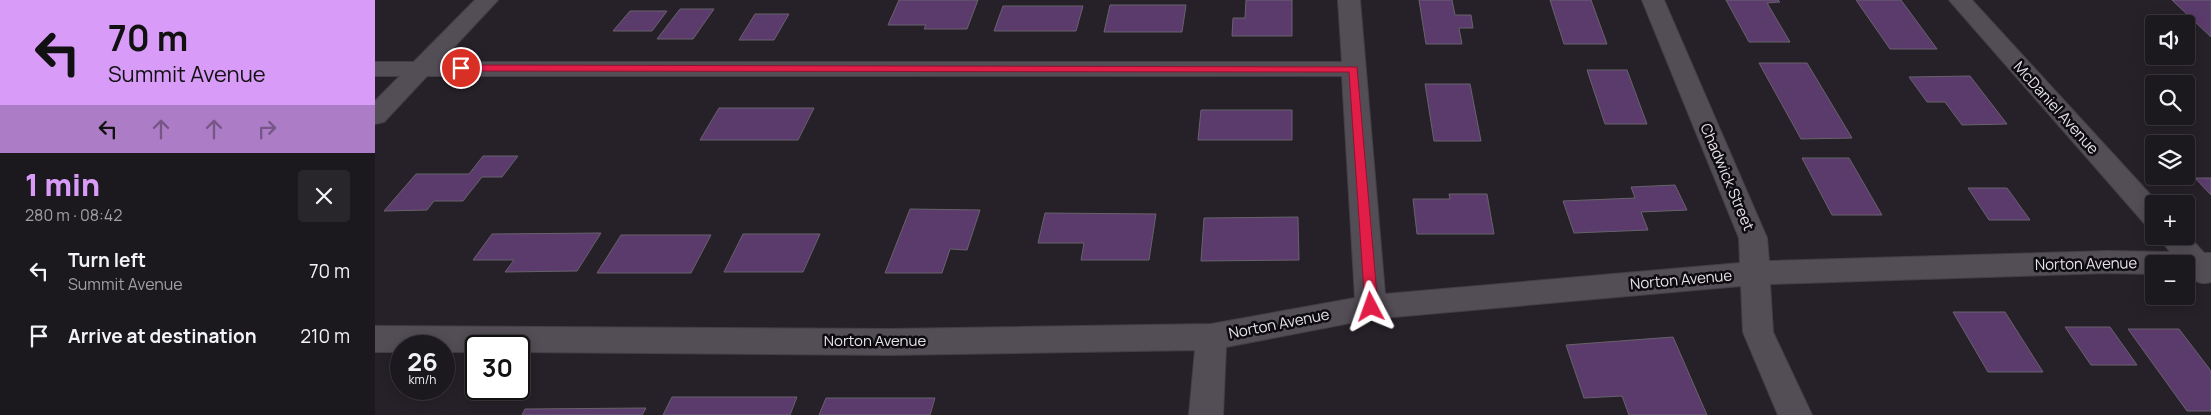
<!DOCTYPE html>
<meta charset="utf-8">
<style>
body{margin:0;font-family:Manrope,sans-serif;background:#29262b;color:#f1f3f6;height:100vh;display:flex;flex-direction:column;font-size:19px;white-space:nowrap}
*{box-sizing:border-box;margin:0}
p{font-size:16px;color:#a0a0a4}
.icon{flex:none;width:28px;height:28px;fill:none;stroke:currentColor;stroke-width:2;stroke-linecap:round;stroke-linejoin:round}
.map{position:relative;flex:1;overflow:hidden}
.details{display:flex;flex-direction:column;background:#1c191e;width:375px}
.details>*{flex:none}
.top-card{background:#d89bf8;color:#111;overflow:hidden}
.fabs{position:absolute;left:1770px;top:15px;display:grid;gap:10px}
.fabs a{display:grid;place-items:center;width:50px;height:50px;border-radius:5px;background:#1c191e;box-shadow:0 2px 12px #0003,0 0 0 1px #3a383c;font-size:25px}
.speed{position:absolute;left:15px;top:335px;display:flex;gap:10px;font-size:25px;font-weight:700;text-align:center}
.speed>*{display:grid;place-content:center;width:65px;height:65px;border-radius:50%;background:#1c191e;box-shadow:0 2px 12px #0003,0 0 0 1px #3a383c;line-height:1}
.speed small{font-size:12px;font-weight:400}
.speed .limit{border:2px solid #111;border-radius:8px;background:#fff;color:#111}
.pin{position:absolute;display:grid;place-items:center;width:42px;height:42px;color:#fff;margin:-21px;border:2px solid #fff;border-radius:50%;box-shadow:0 1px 5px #0007}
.me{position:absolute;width:55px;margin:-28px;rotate:356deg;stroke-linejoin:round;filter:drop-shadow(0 0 4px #0008)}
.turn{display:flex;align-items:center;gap:18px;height:105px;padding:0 25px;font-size:22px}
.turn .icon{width:65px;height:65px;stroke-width:2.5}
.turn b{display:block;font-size:35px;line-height:42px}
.lanes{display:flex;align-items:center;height:48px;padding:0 25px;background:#0003;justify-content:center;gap:25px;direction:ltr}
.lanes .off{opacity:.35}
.round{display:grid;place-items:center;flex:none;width:52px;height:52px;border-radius:5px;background:#29262b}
.overview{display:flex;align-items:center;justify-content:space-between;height:85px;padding:0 25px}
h1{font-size:30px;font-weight:800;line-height:38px;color:#d89bf8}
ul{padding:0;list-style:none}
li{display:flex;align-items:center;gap:15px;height:65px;padding:0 25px}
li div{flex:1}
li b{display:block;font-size:19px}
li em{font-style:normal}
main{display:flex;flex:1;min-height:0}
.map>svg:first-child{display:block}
</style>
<main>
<section class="details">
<div class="top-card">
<div class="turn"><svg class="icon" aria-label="left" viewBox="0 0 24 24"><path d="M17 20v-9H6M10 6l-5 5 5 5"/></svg><div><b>70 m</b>Summit Avenue</div></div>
<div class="lanes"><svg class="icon" aria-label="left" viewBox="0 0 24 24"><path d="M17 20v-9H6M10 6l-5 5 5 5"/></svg><svg class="icon off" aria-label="ahead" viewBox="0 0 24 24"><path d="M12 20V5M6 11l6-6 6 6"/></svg><svg class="icon off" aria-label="ahead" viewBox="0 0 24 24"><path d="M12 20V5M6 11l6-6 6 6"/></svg><svg class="icon off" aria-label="right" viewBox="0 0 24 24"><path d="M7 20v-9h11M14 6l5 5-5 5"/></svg></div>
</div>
<div class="overview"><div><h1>1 min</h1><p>280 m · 08:42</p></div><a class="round"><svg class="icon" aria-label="close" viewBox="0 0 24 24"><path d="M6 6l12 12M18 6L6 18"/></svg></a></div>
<ul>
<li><svg class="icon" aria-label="left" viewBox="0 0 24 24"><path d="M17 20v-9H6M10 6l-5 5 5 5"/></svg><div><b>Turn left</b><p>Summit Avenue</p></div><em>70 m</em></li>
<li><svg class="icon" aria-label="arrive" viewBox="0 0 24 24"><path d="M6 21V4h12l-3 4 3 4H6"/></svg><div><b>Arrive at destination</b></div><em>210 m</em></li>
</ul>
</section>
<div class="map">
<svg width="1836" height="415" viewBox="0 0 1836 415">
<rect width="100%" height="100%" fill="#262128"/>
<g fill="#5b3b6c" stroke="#68626c">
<path d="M524 0H603L592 29H549L551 25H513Z"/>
<path d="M871 0H917V36H857L858 18H870Z"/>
<path d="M1044 0H1077L1080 15H1096L1098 28H1084L1087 44H1051Z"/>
<path d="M1175 0H1216L1232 44H1189Z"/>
<path d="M1351 0H1403L1405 2 1392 3 1415 42H1374Z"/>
<path d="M1481 0H1526L1562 49H1515Z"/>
<path d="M1797 0H1836V37Z"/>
<path d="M735 5H811L807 32H729Z"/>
<path d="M628 6H708L701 31H619Z"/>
<path d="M305 9H339L318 39H282Z"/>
<path d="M255 11H292L277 31H238Z"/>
<path d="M380 14H414L399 40H364Z"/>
<path d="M1384 63H1432L1477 138 1426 139Z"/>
<path d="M1212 70H1252L1272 124H1230Z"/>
<path d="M1595 76 1632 124 1587 125 1570 102H1552L1534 77Z"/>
<path d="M1050 84H1095L1106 141H1059Z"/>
<path d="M344 108H439L423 140H325Z"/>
<path d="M826 110H917V140H823Z"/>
<path d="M108 156H143L127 177H107L88 201H59L52 210 9 211 41 174H94Z"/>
<path d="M1427 158H1474L1507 215H1457Z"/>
<path d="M1820 178H1836V195Z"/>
<path d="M1300 185 1312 210 1266 212 1273 230 1199 233 1188 201 1260 198 1256 187Z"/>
<path d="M1593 188H1632L1655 220H1614Z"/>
<path d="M1074 194H1112L1119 234H1042L1038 199H1075Z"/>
<path d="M535 209 605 210 592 250 575 249 567 273H510Z"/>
<path d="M670 213 781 214 774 260H706L709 243H663Z"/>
<path d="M923 217 924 260 826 261 829 218Z"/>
<path d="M226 233 202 271 130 272 139 260H98L117 234Z"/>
<path d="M368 234H445L428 272H349Z"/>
<path d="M246 235H336L316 273H222Z"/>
<path d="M1578 312H1630L1668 372H1613Z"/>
<path d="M1690 327H1735L1762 365H1716Z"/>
<path d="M1753 329H1804L1836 371V411H1812Z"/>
<path d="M1298 337 1332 415H1254L1247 396 1209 398 1191 345Z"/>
<path d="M297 397H422L415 415H288Z"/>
<path d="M451 398H560L555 415H444Z"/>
<path d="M271 408 267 415H147L150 409Z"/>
</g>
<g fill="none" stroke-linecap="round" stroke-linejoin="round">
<g stroke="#433e45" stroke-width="2">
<g id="minor">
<path d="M963 0H985L1010 294 1365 263 1364 238 1267 0H1289L1392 238 1394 261 1733 251 1795 252 1783 236H1811V233L1829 253H1836V282C1827 285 1820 282 1814 275H1811V264H1779V274L1733 273 1395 284 1398 332 1437 415H1403L1368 332 1366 286 996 319 851 347 848 415H814L820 350 516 355 144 352V346H101V352H69V346H26V352H0V326L516 329 836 324 980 298 967 76H0V62H967Z"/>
<path d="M1574 0H1597L1784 204H1779V226L1769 223Z"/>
</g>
</g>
<g stroke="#433e45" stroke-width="2">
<path id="tertiary" d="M100 0H123L9 122 0 124V101Z"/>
</g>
<use href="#minor" fill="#534d56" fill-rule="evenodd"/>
<use href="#tertiary" fill="#534d56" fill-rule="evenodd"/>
</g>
<path fill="#e11d48" stroke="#92132f" d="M86 65 982 67 1003 307 1001 310H992L990 307 974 72 82 71 81 68Z"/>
<g text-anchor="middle" stroke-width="5" stroke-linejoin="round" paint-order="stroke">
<g font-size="15" fill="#e6e3e8" stroke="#0d0b0f">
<text transform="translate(1681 108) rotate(48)" y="5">McDaniel Avenue</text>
<text transform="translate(1352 177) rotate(67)" y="5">Chadwick Street</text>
<text transform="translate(1711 264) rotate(-1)" y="5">Norton Avenue</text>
<text transform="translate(1306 280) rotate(-5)" y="5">Norton Avenue</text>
<text transform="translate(904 324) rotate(-11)" y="5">Norton Avenue</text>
<text x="500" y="346">Norton Avenue</text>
</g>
</g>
</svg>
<div class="fabs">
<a><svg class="icon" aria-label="sound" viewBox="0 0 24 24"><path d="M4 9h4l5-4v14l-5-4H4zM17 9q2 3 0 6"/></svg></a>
<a><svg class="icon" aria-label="search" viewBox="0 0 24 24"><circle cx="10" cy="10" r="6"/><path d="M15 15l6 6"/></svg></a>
<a><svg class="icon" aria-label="layers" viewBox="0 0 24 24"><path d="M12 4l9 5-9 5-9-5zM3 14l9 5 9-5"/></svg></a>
<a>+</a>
<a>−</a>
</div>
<div class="speed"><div>26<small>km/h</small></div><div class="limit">30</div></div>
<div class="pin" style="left:86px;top:68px;background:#d93025"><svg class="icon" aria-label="arrive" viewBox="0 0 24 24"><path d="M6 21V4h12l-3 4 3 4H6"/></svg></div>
<svg class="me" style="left:996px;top:307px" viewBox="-20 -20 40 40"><path d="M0-17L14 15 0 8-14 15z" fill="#e11d48" stroke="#fff" stroke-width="4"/></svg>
</div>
</main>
